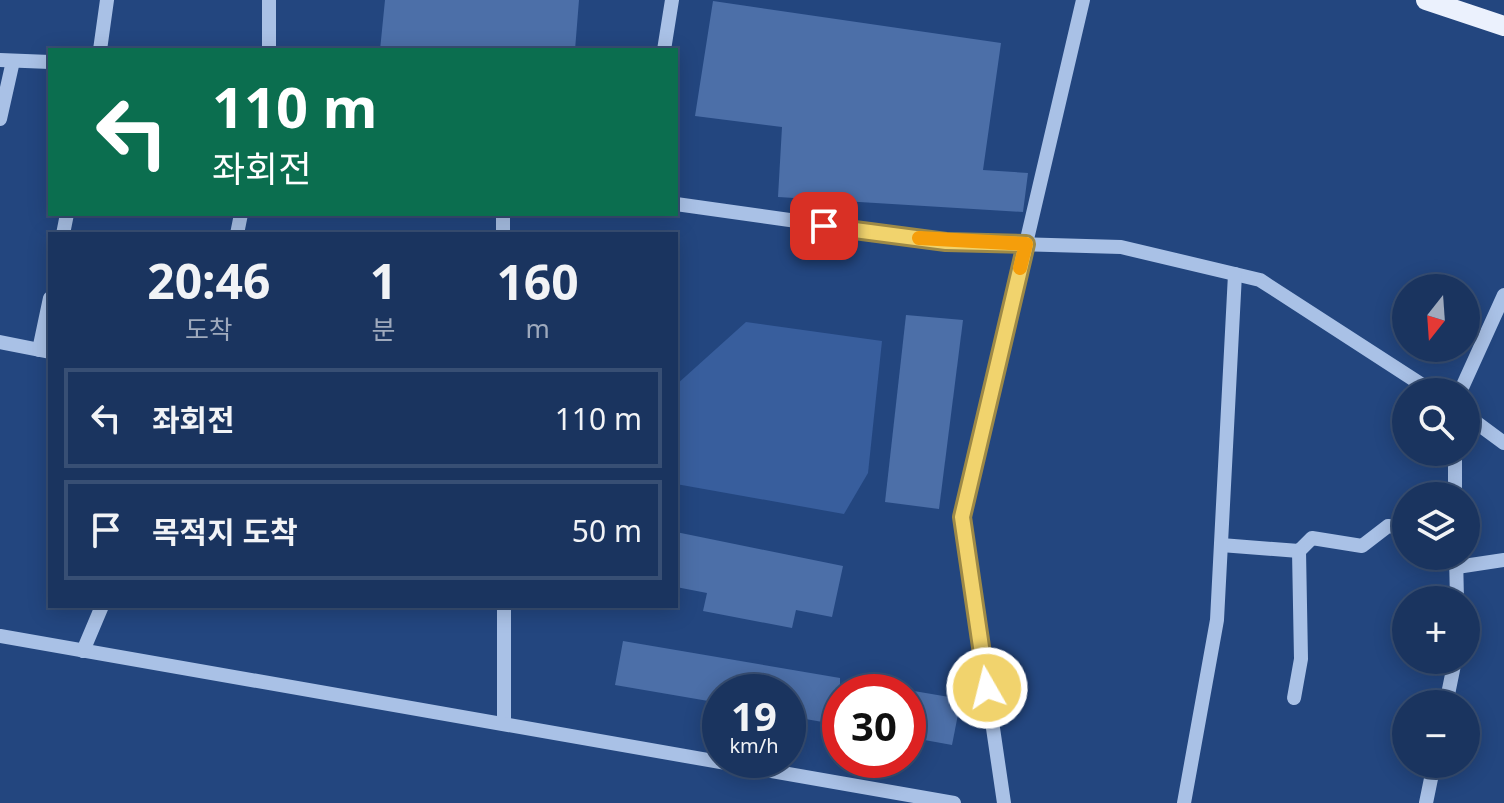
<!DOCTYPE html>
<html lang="ko">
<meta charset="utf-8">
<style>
body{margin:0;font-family:"Noto Sans","Noto Sans KR",sans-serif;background:#233c65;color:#f1f3f6;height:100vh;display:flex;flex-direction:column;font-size:30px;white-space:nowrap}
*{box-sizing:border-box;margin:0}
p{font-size:26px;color:#9faabd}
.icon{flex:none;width:44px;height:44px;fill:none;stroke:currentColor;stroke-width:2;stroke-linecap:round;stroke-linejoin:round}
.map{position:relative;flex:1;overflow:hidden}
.details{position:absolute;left:48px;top:232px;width:630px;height:376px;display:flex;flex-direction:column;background:#1a345f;border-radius:0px;box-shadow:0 4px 20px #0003,0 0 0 2px #384f74}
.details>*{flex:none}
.hud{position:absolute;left:48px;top:48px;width:630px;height:168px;border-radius:0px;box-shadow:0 4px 20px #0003,0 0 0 2px #384f74;background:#0b6e4f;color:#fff;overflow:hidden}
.needle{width:52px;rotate:197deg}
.tools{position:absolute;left:1392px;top:274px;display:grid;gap:16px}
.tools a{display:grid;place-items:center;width:88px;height:88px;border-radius:50%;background:#1a345f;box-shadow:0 4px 20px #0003,0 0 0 2px #384f74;font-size:40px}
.speed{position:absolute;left:702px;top:674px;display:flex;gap:16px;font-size:40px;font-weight:700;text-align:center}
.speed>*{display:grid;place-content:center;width:104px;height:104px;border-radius:50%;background:#1a345f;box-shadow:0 4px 20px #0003,0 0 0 2px #384f74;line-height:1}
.speed small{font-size:20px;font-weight:400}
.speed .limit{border:12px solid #d22;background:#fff;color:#111}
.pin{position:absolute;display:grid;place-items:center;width:68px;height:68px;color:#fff;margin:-34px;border-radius:16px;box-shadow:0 4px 12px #0006}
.me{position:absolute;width:88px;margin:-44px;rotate:352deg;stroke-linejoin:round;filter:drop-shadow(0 0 6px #0008)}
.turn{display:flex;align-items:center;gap:28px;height:168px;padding:0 32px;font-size:36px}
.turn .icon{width:104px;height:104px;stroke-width:2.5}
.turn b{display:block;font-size:56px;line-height:68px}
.eta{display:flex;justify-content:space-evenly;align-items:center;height:136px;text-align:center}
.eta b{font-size:48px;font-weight:700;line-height:56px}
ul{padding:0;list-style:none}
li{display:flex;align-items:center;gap:24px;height:100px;margin:0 16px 12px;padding:0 16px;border:4px solid #384f74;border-radius:0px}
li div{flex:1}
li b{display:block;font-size:30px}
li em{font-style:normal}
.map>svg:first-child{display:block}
</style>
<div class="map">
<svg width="1504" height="803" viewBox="0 0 1504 803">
<rect width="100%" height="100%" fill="#23467f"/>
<path fill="#385e9d" d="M746 322 882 341 868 473 844 514 676 484V385Z"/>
<g fill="#4c6fa8">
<path d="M385 0H579L575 50 523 46V50H380Z"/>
<path d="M713 1 1001 43 983 170 1028 173 1023 212 778 197 782 127 695 116Z"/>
<path d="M906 315 963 320 939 509 885 502Z"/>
<path d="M676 532 843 566 832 617 796 610 792 628 703 611 707 593 676 587Z"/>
<path d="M623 641 840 678V725L788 716V692H720V703L615 685Z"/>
<path d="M908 690 961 699 952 745 908 737Z"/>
</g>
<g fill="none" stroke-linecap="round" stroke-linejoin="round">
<g stroke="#a9c1e6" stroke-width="14">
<path d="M100 50 107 0"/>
<path d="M269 50V0"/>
<path d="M664 50 672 0"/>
<path d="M0 60 50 62"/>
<path d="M0 119 13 61"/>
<path d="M676 204 946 242 1121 247 1260 280 1433 392"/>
<path d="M503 214V234"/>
<path d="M63 234 67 214"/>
<path d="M237 234 241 214"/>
<path d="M0 342 50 352"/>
<path d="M39 350 50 298"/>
<path d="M1460 392 1504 295"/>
<path d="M1466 415 1504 443"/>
<path d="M1455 452V496"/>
<path d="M1221 545 1299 551 1312 538 1362 546 1388 526 1406 528"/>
<path d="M1456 556 1457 600"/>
<path d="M1457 567 1504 560"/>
<path d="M504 606V724"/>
<path d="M0 636 954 803"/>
<path d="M83 651 102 606"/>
<path d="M1294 698 1301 659 1299 551"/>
<path d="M1446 704 1455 660"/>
<path d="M1004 803 962 517 1083 0"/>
<path d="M1184 803 1217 620 1235 274"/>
<path d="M1426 803 1434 764"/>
</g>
<path stroke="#ebf1fd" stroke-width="20" d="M1426 0 1504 26"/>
</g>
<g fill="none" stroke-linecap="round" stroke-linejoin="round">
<g stroke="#9d8947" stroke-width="20">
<path id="route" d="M824 226 946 242 1026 244 962 517 987 688"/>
</g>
<use href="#route" stroke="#f1d36d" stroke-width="14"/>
<path stroke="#f59e0b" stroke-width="14" d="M919 238 1026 244 1020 268"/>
</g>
</svg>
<div class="tools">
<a><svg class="needle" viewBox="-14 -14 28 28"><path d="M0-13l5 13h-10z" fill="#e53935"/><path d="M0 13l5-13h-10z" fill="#9faabd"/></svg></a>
<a><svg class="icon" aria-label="search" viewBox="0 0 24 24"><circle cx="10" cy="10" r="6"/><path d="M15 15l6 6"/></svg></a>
<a><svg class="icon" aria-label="layers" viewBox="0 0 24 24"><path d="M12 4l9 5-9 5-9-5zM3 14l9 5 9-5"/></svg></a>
<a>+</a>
<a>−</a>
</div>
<div class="speed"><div>19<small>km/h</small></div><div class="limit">30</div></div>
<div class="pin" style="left:824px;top:226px;background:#d93025"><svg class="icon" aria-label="arrive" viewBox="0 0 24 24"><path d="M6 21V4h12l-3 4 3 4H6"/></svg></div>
<svg class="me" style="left:987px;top:688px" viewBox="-20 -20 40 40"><circle r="17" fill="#f1d36d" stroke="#fff" stroke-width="3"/><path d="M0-11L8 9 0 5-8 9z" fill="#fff"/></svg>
<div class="hud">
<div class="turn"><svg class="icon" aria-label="left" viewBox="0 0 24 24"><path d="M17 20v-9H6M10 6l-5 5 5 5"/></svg><div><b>110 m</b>좌회전</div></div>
</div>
<section class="details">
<div class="eta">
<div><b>20:46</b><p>도착</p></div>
<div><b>1</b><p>분</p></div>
<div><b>160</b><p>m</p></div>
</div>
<ul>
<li><svg class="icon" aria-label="left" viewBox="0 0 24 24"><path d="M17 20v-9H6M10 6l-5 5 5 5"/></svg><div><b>좌회전</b></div><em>110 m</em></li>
<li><svg class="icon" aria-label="arrive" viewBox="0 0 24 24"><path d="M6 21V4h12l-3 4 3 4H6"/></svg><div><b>목적지 도착</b></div><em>50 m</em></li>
</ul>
</section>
</div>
